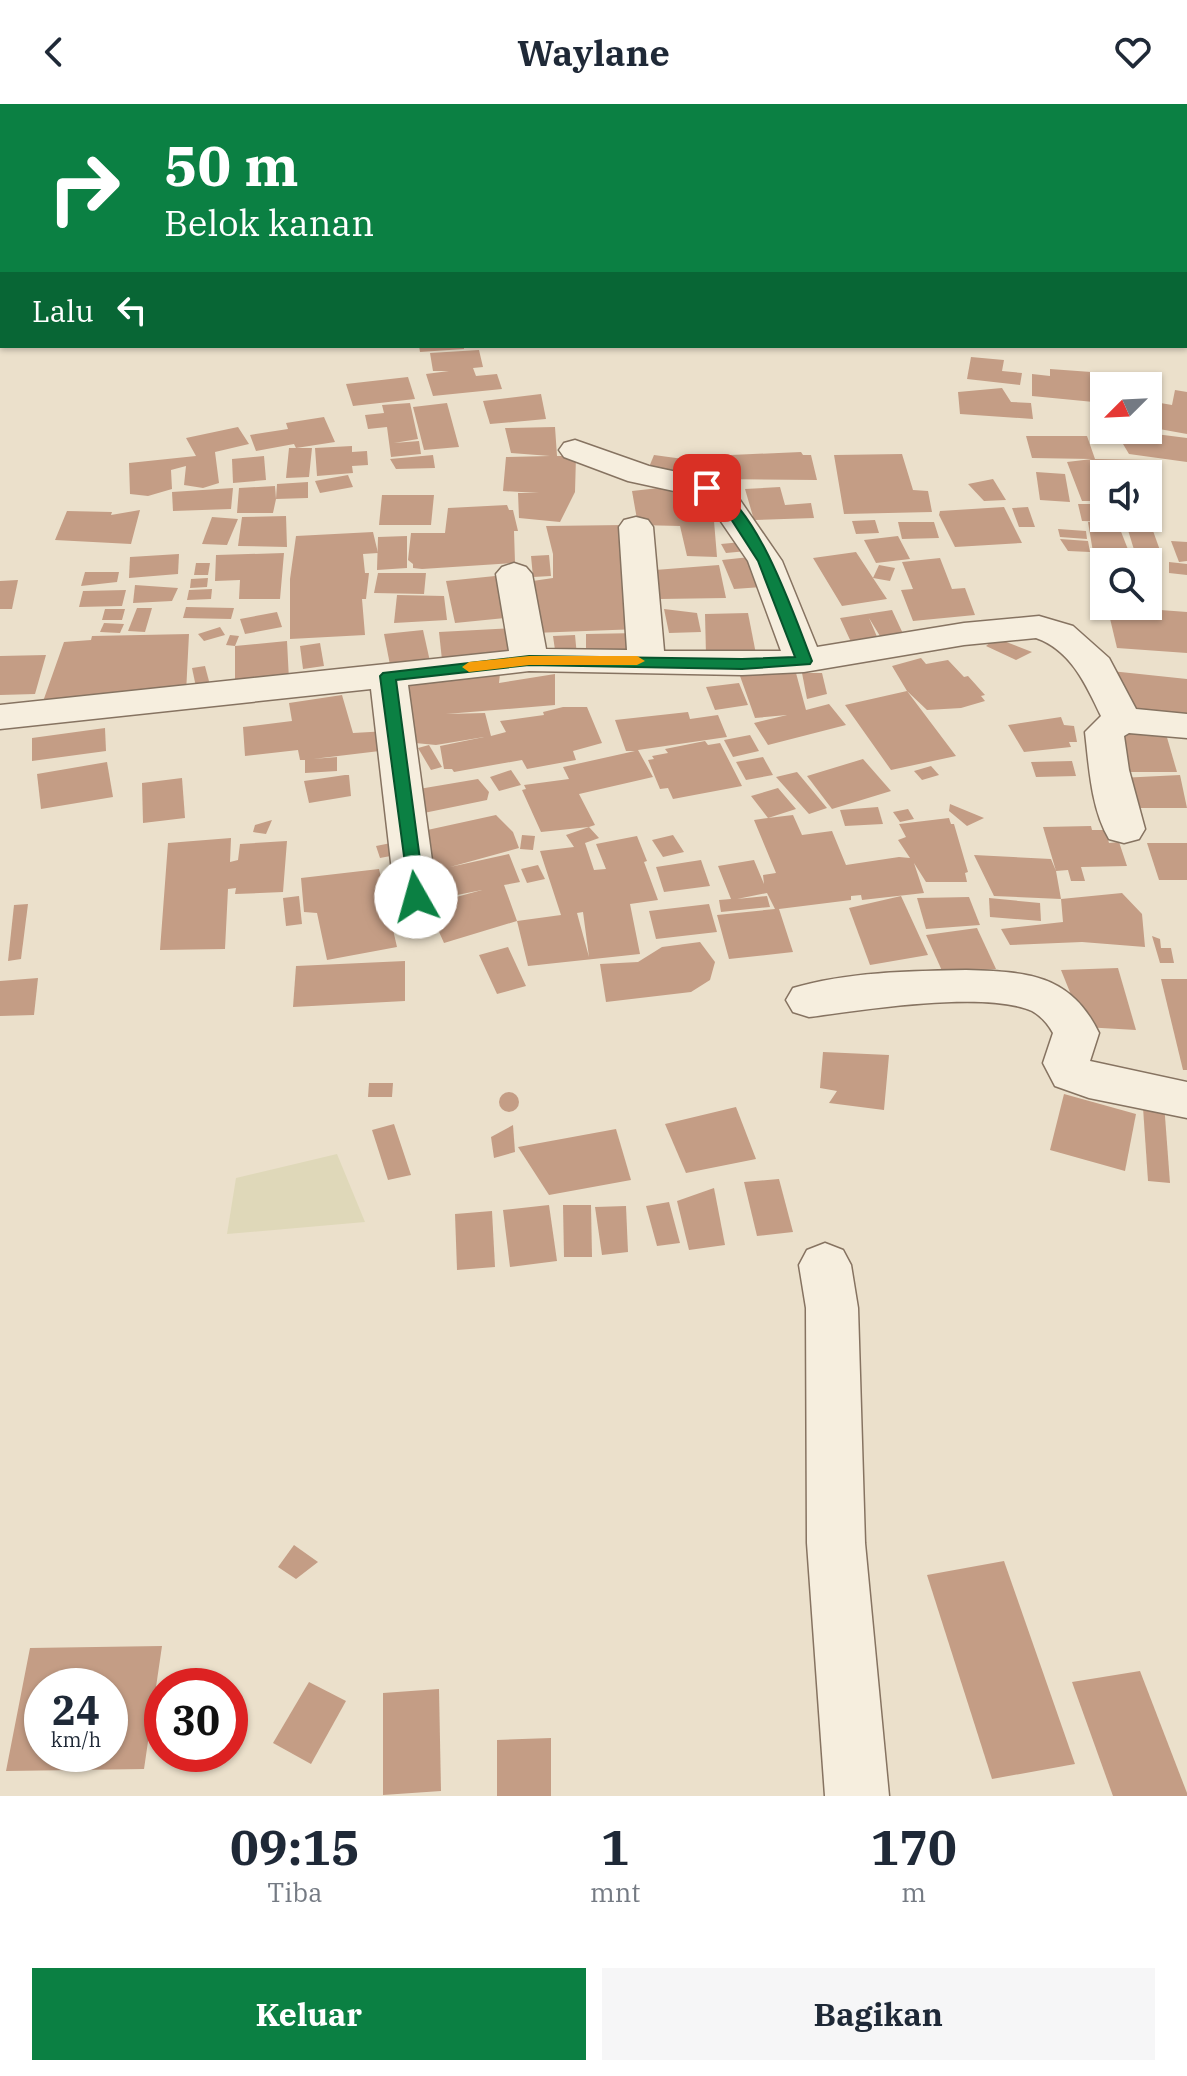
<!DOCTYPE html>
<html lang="id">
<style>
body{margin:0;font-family:"IBM Plex Serif",serif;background:#f6f6f7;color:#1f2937;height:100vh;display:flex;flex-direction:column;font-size:30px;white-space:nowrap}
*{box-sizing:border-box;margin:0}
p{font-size:26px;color:#747a83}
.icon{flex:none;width:44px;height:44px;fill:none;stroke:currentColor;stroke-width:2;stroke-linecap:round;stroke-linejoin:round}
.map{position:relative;height:1692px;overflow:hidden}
.drawer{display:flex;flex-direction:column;background:#fff;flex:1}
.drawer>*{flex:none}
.guide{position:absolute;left:0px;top:0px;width:1188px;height:244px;box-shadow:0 2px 6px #0004;background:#0b8043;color:#fff;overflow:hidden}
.needle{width:52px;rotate:246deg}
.tools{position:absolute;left:1090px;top:268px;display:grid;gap:16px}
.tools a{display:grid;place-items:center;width:72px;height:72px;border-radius:0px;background:#fff;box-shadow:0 2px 6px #0004;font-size:40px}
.speed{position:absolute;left:24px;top:1564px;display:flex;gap:16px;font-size:40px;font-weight:700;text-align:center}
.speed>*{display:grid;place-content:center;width:104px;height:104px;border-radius:50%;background:#fff;box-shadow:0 2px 6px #0004;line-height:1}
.speed small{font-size:20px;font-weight:400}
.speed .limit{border:12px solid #d22;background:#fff;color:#111}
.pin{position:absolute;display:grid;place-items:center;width:68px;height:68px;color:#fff;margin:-34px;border-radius:16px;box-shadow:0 4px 12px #0006}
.me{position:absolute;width:88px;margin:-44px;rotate:353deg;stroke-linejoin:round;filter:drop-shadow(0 0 6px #0008)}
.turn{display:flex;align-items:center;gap:28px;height:168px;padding:0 32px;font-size:36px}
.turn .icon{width:104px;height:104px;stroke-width:2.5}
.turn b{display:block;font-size:56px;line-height:68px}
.then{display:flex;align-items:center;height:76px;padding:0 32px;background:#0003;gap:16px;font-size:30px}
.eta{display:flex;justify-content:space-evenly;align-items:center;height:136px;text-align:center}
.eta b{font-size:48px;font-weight:700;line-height:56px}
.primary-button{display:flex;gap:16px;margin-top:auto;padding:16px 32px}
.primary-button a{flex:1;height:92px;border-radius:0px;background:#0b8043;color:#fff;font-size:32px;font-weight:700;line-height:92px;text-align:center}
.primary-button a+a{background:#f6f6f7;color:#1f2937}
header{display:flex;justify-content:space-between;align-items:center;height:104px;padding:0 32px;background:#fff;font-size:36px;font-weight:700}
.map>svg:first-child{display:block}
</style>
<header><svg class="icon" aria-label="back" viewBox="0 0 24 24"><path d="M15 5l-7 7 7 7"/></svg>Waylane<svg class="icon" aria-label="heart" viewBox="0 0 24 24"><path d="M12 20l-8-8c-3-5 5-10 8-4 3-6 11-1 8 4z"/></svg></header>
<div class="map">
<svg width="1187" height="1692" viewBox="0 0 1187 1692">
<rect width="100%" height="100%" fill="#ebe0cb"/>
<path fill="#dfd8b9" d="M337 1050 365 1118 227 1130 236 1074Z"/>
<g fill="#c49d85" fill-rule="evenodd">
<path d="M419 242H464V245L420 248Z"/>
<path d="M479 246 483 263 473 264 476 272 497 270 502 285 433 292 426 270 449 267H433L430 249Z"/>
<path d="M971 253 1004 256 1002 267 1022 269 1020 281 967 275Z"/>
<path d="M1050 265 1105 269 1104 299 1032 292V270L1050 272Z"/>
<path d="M408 273 415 295 353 302 346 280Z"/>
<path d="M1002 284 1011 298 1031 299 1033 315 960 310 958 288Z"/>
<path d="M1175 286 1187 288V330L1148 323 1149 297 1172 301Z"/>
<path d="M541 290 546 315 490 320 483 297Z"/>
<path d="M410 299 418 335 394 339 419 337 421 350 391 353 387 323 368 325 365 311 384 309 382 301Z"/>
<path d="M447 299 459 343 424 346 413 303Z"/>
<path d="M324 313 335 338 296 344H312L309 373 286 374 289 344H296L294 340 256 347 250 331 288 325 286 319Z"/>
<path d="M238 323 249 340 215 348 219 379 203 384 184 381 186 362 171 366 172 385 148 392 130 390 129 359 196 352 186 334Z"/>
<path d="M555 323 557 352H576L575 388 560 418 519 414 518 389H539L503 387 506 353 550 352 511 349 505 324Z"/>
<path d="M1132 327 1187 334V358L1129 350 1120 335 1136 334Z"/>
<path d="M1026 332H1087L1095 355 1149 356 1160 381H1148V370H1104V397H1082L1067 358 1092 355 1032 354Z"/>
<path d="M352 342V348L367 347 368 361 352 362 353 369 317 372 315 344Z"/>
<path d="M801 348 803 351H811L817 376 714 375 708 352Z"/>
<path d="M902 350 913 386 928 387 932 408 844 410 834 351Z"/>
<path d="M433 351 435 364 396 365 390 355Z"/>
<path d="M654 351 698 357 691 374 647 368Z"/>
<path d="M264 352 266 376 233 379 232 355Z"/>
<path d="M1036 368 1065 370 1070 398 1040 396Z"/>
<path d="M348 371 353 383 320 389 315 377Z"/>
<path d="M993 375 1006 396 984 397 968 380Z"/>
<path d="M308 378V394L276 395 273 409H237L239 384 275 382 276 395 277 380Z"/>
<path d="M668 383 677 393 715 392 720 417H714L717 453 687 452 680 422 638 421 632 387Z"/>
<path d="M780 383 785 401 811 399 814 414 754 416 745 385Z"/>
<path d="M233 384 231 405 173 407 172 388Z"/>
<path d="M382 391H434L431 421H379Z"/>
<path d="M1078 400H1104V414H1148V401L1151 402 1156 419 1082 417Z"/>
<path d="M507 401 509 406H513L518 427H514L515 459 422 465 413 464V460L408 456 411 429H445L448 404Z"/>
<path d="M1004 403 1022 439 955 443 939 411 940 407Z"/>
<path d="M1028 403 1035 423H1019L1012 404Z"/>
<path d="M140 406 131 440 55 436 67 407 112 408 111 411Z"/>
<path d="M286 412 287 443 238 442 242 413Z"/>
<path d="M212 413 238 415 227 441 202 440Z"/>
<path d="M875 416 879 429 856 430 852 417Z"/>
<path d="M898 418H934L939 434 902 435Z"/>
<path d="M1088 418 1118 420 1129 448H1093Z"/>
<path d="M624 421 639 525 533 529 519 479 553 474V450L546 422Z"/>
<path d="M1127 423 1152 424 1162 452H1136Z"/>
<path d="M1058 425 1086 427 1087 435 1060 433Z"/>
<path d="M373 428 378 449 363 450 365 469H369L366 495H362L365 531 290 535V475L296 432Z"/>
<path d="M407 432V464L377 466 378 433Z"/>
<path d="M898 432 910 455 876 459 864 436Z"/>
<path d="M1060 435 1088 437 1090 448 1068 447Z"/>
<path d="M1171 437 1187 438V457L1179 458Z"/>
<path d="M742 438 747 447 726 449 721 440Z"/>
<path d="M856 448 875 477 887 495 842 502 813 454Z"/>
<path d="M284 449 280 495H239L240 476 215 477 216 451Z"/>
<path d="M1104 449 1154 455 1149 477 1148 458H1104V473L1095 472Z"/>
<path d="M179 450 178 470 129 474 130 453Z"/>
<path d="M549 451 551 472 533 473 531 452Z"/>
<path d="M750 453 762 483 734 485 722 456Z"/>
<path d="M940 454 952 485 965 484 975 511 913 517 901 486 913 485 902 458Z"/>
<path d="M1169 458 1187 460V471L1169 469Z"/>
<path d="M196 459H210L208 471H194Z"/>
<path d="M719 461 726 494 660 495 655 466Z"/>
<path d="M879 461 895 464 890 477 873 474Z"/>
<path d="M85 468H119L117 478 81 482Z"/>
<path d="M378 469H426L424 490 374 489Z"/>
<path d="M505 471 514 513 455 519 446 477Z"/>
<path d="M208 474 207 483 190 484 191 475Z"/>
<path d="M18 476 12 505H0V477Z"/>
<path d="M135 481 178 484 172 497 133 499Z"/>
<path d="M212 485 211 495 187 496 189 486Z"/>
<path d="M126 486 122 502 79 503 83 487Z"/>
<path d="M397 491 444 492 447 516 394 519Z"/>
<path d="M1107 502 1187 508V549L1117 544Z"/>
<path d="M186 503 234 504 231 515 183 514Z"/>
<path d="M137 504H152L145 528 128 527Z"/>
<path d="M105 505H125L122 516H102Z"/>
<path d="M664 505 697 509 701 528 669 529Z"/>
<path d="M892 506 905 534 883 537 869 514 878 535 851 538 840 514Z"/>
<path d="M277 508 282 523 245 530 240 515Z"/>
<path d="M748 509 756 550 706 551 705 510Z"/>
<path d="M104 519 124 520 120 529 100 528Z"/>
<path d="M220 523 225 531 204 537 198 530Z"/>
<path d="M516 524 521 551 442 556 439 528Z"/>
<path d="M423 526 431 562 391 566 384 530Z"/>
<path d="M638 529 639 552H586V530Z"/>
<path d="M189 530 186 589 40 606 64 538 91 536 92 532Z"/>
<path d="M230 531 239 532 235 542 287 537 289 576 235 581V542L226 541Z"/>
<path d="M575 531 577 552 556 553 553 532Z"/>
<path d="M996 534 1032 548 1016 556 986 542Z"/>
<path d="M320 539 324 562 303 565 300 542Z"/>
<path d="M46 551 35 590 0 591V552Z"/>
<path d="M921 554 926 560 948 556 964 573 968 572 985 591 981 592 985 597 961 604 927 606 907 587 956 652 891 666 845 601 907 587 892 562Z"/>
<path d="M205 562 210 581 196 583 192 564Z"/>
<path d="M1111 567 1187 575V615L1129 611Z"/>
<path d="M781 568 796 569 806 606 829 600 846 621 768 641 754 619 787 611 755 614 740 572Z"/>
<path d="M802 569H822L827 590 807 595Z"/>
<path d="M500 570 499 579 555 570V601L446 610 485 609 491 632 506 628 500 617 544 611 543 608 563 603H587L602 639 573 647 576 656 527 665 522 656 454 668 452 665H444L440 642 484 633 436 641 415 639 405 581Z"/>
<path d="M739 579 748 601 715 606 706 583Z"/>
<path d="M342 591 353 629 388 627V646L313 655 337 653V667L305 669V656H300L298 646 245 652 243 623 292 617 289 599Z"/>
<path d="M688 608 690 615 718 611 727 633 638 646 653 673 579 690 595 721 589 723 599 734 585 739 594 766 606 765 596 740 637 732 647 757 644 758 658 796 630 800 640 850 528 862 517 817 561 811 540 747 574 743 566 731 589 723 541 728 522 686 526 685 524 681 569 675 563 663 635 647H626L615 616ZM583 808 589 853 577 809Z"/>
<path d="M1061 613 1064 621 1074 622 1077 638H1069L1071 643 1024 648 1008 621Z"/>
<path d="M105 624 106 647 32 657V634Z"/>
<path d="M1116 629 1166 630 1177 668H1130Z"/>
<path d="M750 631 759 647 733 653 724 636Z"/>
<path d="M705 637 708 641 720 639 742 682 673 695 668 684 660 685 648 656 654 655 652 652 668 649 665 645Z"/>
<path d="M429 641 442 663 431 666 418 644Z"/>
<path d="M763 653 773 671 746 676 736 658Z"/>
<path d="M863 655 891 687 832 705 807 672Z"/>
<path d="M1072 657 1076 672 1036 673 1031 658Z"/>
<path d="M107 658 113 693 41 705 37 670Z"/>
<path d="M931 662 939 671 922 676 914 667Z"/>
<path d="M511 666 521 681 499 687 490 673Z"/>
<path d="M797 668 827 704 809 710 776 673Z"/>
<path d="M345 671H349L351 692 309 699 304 677Z"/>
<path d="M1180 671 1187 704H1131L1120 674Z"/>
<path d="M182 674 185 714 143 719 142 679Z"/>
<path d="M478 675 489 688 487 696 419 710 413 686Z"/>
<path d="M778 684 796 705 768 714 793 711 802 731 832 727 846 761 899 753 910 754 898 736 906 733 899 720 949 714 951 720H954L968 768 965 769 967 778H926L914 759 924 789 862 796 861 791 851 792V796L779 805 793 848 729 855 717 811 775 805 767 789 737 795 767 792 770 803 721 808 719 796 731 795 718 762 754 756 764 780 763 771 776 769 754 716 768 714 751 692Z"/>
<path d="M950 700 984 714 967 722 949 707Z"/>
<path d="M878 703 883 720 845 722 840 706Z"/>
<path d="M908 705 914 715 900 718 893 708Z"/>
<path d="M496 711 513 728 519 744 450 763 509 750 520 778 504 781 517 817 444 839 427 801 482 786 447 793 434 765 428 767 409 730Z"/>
<path d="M272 716 266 730 253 728 255 721Z"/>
<path d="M1091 722 1092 726H1105L1109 739 1119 738 1127 762 1081 763 1085 777H1071L1068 766 1056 767 1061 795 994 792 974 751 1051 755 1056 767 1043 723Z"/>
<path d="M522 731 535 732 533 746 520 745Z"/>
<path d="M673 731 684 748 663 753 652 736Z"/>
<path d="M231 734 230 758 238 756 240 740 287 737 283 788 235 790 236 784 228 785 225 845 160 846 168 739Z"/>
<path d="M391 739 396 751 380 754 376 742Z"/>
<path d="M1147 739H1187V776H1159Z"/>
<path d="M701 756 710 782 664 788 656 763Z"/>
<path d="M538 761 545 775 527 779 521 765Z"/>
<path d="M379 765 397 843 327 856 317 809 304 808 301 774Z"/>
<path d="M1122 789 1142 810 1145 843 1082 838 1010 841 1001 825 1063 818 1061 795Z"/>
<path d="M299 792 302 820 286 822 283 794Z"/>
<path d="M901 792 928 851 870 861 849 804Z"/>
<path d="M969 793 980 821 926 825 917 794Z"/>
<path d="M989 794 1040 799 1041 817 990 813Z"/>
<path d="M28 800 21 855 8 857 14 801Z"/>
<path d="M709 800 717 828 656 835 649 807Z"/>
<path d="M977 824 996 865 943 869 926 831Z"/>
<path d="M1152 832 1160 835 1161 844H1171L1174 859H1160Z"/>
<path d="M700 838 715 858 710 876 691 888 606 898 600 860 638 858 662 843Z"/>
<path d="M508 843 526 882 497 890 479 851Z"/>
<path d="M405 857V897L293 903 296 862Z"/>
<path d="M1118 864 1136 926 1084 923 1061 866Z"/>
<path d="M38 874 34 911 0 912V877Z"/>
<path d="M1161 875H1187V966H1183Z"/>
<path d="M823 948 889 951 884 1006 829 999 837 987 820 984Z"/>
<path d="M369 979H393L392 993H368Z"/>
<circle cx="509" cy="998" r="10"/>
<path d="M1142 989 1164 999 1170 1079 1148 1077Z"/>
<path d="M1064 990 1136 1010 1125 1067 1050 1046Z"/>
<path d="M736 1003 756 1055 686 1069 665 1020Z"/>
<path d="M394 1020 411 1071 388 1076 372 1026Z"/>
<path d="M513 1021 515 1048 494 1054 491 1033Z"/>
<path d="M616 1025 631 1076 549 1091 518 1043Z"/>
<path d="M779 1075 793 1128 757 1132 744 1078Z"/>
<path d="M714 1084 725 1141 689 1146 677 1097Z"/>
<path d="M669 1098 680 1139 657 1142 646 1102Z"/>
<path d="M549 1101 557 1157 510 1163 503 1106Z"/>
<path d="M563 1101H591L592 1153H564Z"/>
<path d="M626 1102 628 1148 602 1151 595 1103Z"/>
<path d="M492 1107 495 1163 457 1166 455 1110Z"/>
<path d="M294 1441 318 1458 296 1475 278 1463Z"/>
<path d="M1004 1457 1075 1660 992 1675 927 1471Z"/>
<path d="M162 1542 144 1665 6 1667 30 1544ZM42 1582H110V1650H42Z"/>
<path d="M1140 1567 1187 1689V1692H1113L1072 1578Z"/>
<path d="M309 1578 346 1597 311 1660 273 1639Z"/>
<path d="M439 1585 441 1687 383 1691V1589Z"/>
<path d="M551 1634V1692H497V1636Z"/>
</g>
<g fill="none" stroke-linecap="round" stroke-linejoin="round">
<g stroke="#867361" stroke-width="3">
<g id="street">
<path d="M476 0H512L513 2H477Z"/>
<path d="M581 0H605L606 2H582Z"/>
<path d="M834 0H1187V8L1186 2H833Z"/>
<rect x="1186" y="111" width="1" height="16"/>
<rect x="1186" y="170" width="1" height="18"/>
<path d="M575 336 649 362 719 377 731 383 782 457 817 543 964 519 1039 512 1073 522 1109 554 1136 605 1187 610V634L1129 629 1124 632 1129 666 1145 725 1139 735 1124 739 1109 735C1091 705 1089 662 1085 628L1101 612C1086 581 1071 546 1036 534L964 541 804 568 742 571 529 567 408 581 437 793 431 804 416 808 401 804 395 793 371 585 0 625V601L509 547 496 470 502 463 514 459 526 463 532 470 546 545 627 546 619 423 624 416 636 413 648 416 653 423 664 547H781L748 457 707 397 697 392 628 377 564 353 559 346 564 339Z"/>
<path d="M966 866C1026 868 1070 869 1099 929L1090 957 1187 978V1014L1089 994 1055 982 1043 959 1053 929C1048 920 1041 912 1032 907 986 886 861 906 809 913L793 908 786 896 793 884C847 868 909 867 966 866Z"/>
<path d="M825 1139 843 1146 851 1161 858 1204 865 1439 889 1692H825L807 1439 806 1204 799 1161 807 1146Z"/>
</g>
</g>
<use href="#street" fill="#f6eede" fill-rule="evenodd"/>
</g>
<path fill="#0b8043" stroke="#07532c" stroke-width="2" d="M707 379C756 395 794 512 812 557L810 560 742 565 529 561 396 576 425 793 422 797H410L380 572 383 569 529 552 742 555 795 553 758 457 722 401 701 384Z"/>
<path fill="#f59e0b" d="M529 552H637L645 557 637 561H529L469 568 462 563 469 558Z"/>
</svg>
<div class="tools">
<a><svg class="needle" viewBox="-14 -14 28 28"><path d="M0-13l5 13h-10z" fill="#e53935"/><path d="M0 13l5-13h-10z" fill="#747a83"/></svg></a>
<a><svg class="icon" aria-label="sound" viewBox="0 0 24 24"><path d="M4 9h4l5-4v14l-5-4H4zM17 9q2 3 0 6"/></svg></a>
<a><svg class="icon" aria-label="search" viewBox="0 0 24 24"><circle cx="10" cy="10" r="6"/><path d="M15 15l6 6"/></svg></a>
</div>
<div class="speed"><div>24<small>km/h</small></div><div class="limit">30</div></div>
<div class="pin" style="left:707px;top:384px;background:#d93025"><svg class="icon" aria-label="arrive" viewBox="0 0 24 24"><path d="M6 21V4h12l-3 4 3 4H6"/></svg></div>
<svg class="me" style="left:416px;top:793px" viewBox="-20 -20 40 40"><circle r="19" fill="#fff"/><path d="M0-13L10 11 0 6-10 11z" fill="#0b8043"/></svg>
<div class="guide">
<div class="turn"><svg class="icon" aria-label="right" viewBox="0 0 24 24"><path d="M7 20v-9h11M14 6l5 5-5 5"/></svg><div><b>50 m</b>Belok kanan</div></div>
<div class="then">Lalu<svg class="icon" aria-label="left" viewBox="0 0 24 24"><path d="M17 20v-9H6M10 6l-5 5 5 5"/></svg></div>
</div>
</div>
<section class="drawer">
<div class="eta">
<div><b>09:15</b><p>Tiba</p></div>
<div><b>1</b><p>mnt</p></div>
<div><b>170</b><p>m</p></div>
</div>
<div class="primary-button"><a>Keluar</a><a>Bagikan</a></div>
</section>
